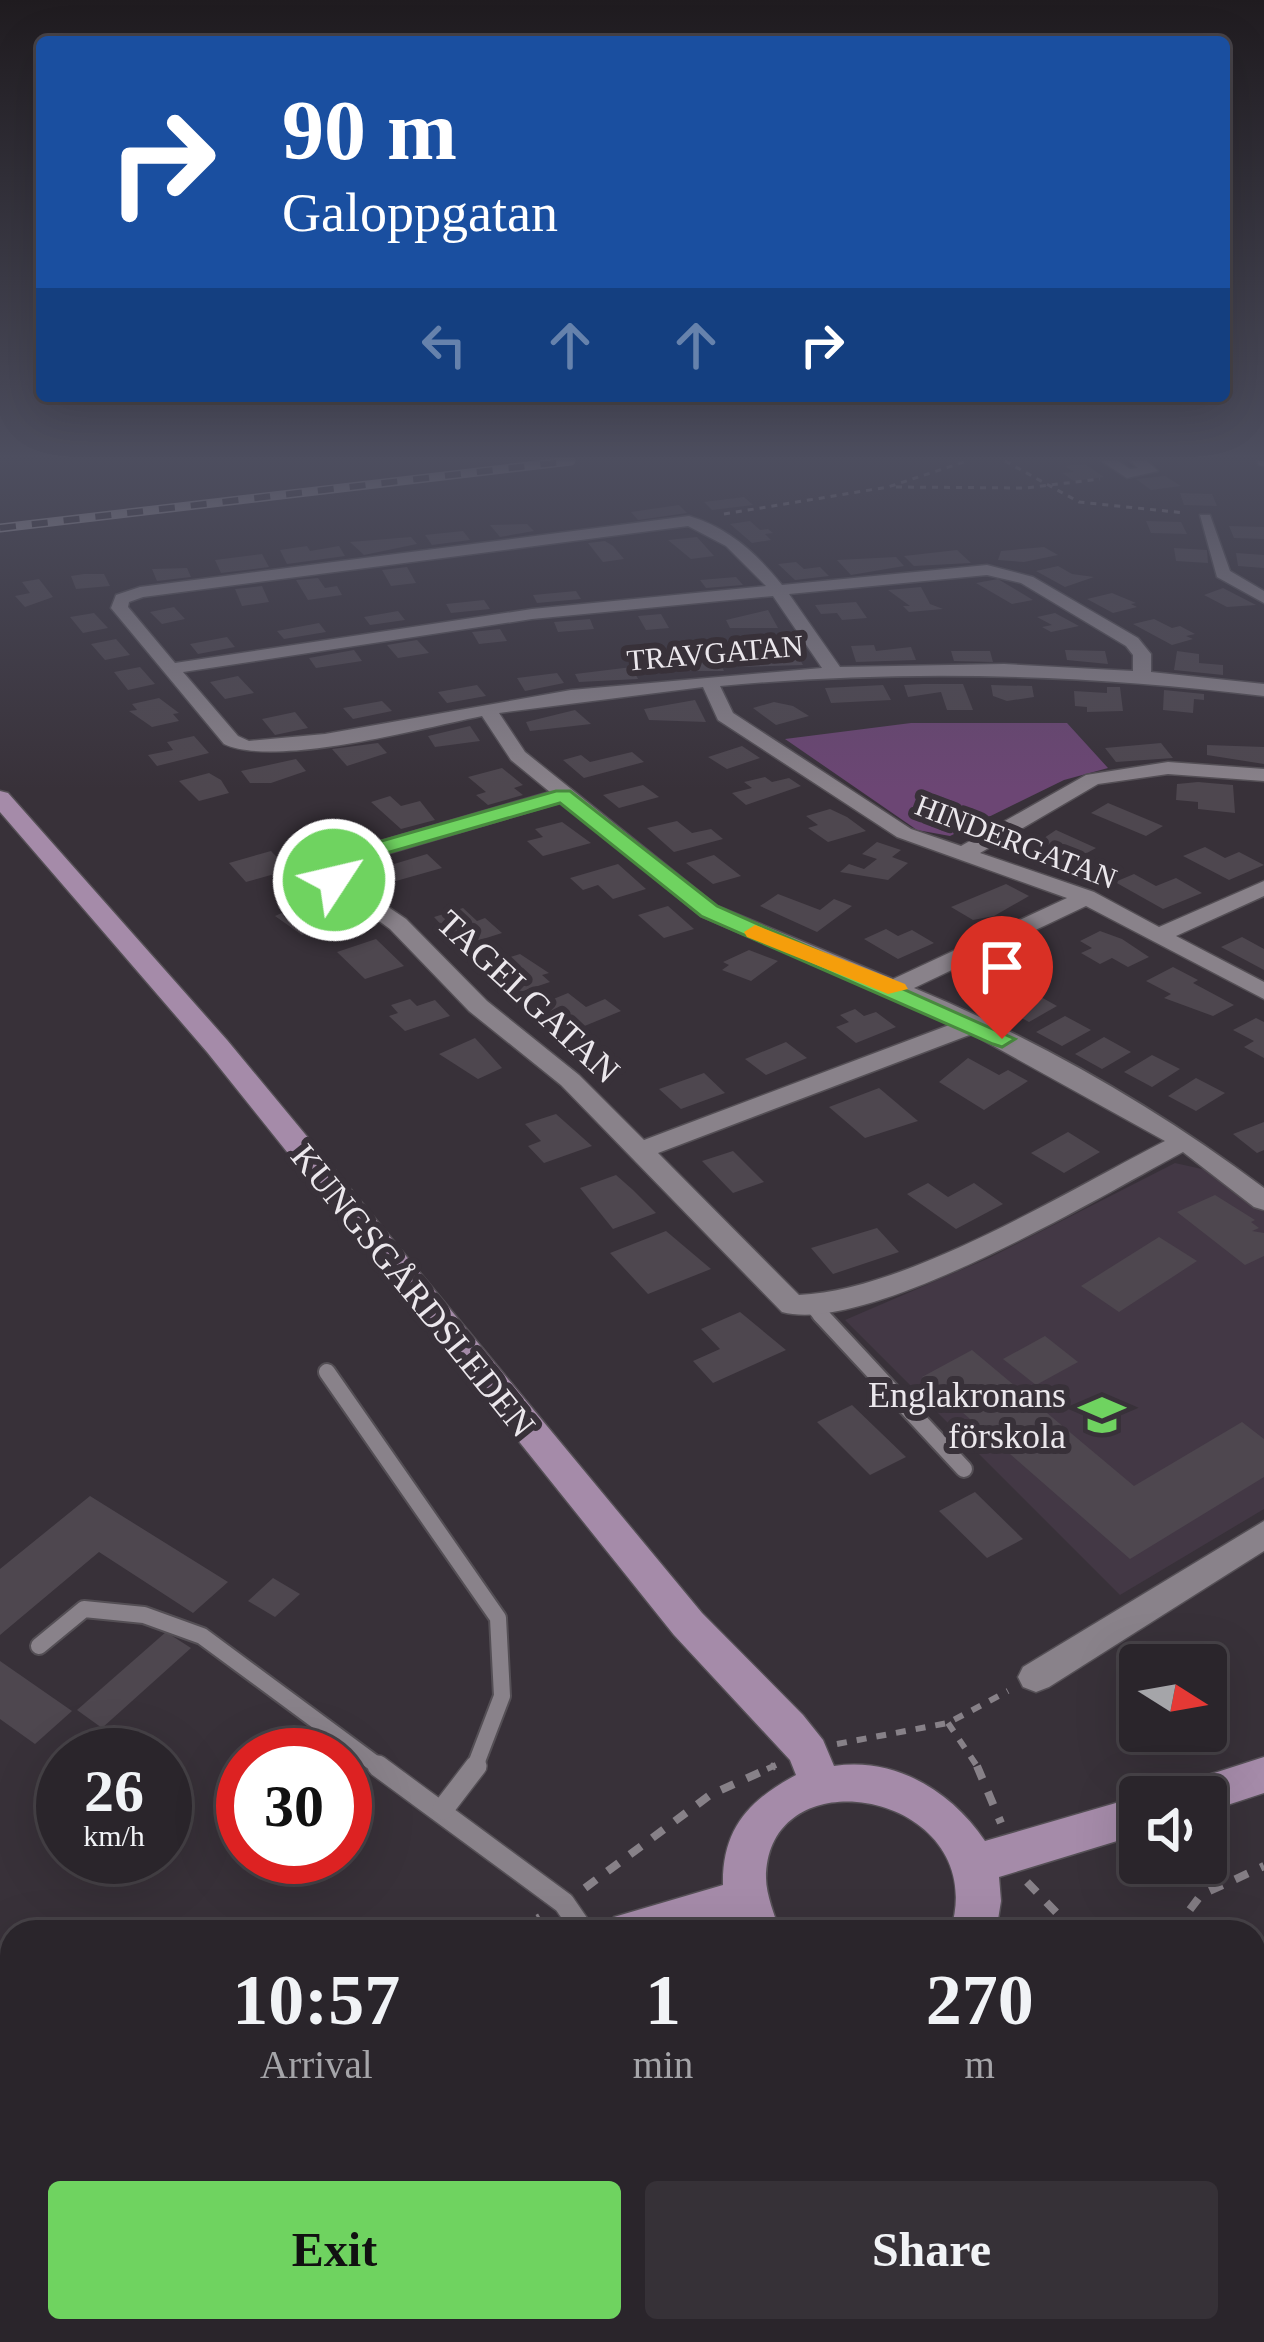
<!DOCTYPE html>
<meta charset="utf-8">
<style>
body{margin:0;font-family:"Times New Roman",serif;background:#363137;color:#f1f3f6;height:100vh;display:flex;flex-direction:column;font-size:45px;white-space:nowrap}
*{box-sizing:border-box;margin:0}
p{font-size:39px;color:#a5a5a9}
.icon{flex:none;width:66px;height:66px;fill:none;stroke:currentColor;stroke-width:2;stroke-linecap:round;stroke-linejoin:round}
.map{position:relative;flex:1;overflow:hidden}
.drawer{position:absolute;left:0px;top:1920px;width:1266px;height:423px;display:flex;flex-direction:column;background:#2a252b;border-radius:36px 36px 0 0;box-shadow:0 12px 48px #0002,0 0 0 3px #464247}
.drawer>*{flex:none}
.top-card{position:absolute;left:36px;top:36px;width:1194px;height:366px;border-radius:12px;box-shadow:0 12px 48px #0002,0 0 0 3px #464247;background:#1a4fa0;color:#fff;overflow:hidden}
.needle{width:78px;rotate:101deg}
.buttons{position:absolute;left:1119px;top:1644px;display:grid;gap:24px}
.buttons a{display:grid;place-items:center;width:108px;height:108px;border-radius:12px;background:#2a252b;box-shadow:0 12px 48px #0002,0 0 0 3px #464247;font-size:60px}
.speed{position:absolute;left:36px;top:1728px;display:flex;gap:24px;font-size:60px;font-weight:700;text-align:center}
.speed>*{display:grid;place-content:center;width:156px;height:156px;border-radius:50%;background:#2a252b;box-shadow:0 12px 48px #0002,0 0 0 3px #464247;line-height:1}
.speed small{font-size:30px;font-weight:400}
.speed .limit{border:18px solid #d22;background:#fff;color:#111}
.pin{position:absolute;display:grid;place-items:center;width:102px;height:102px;color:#fff;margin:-123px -51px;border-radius:50% 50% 50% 0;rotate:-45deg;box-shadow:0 0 12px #0007}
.pin .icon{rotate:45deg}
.me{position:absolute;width:132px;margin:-66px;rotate:55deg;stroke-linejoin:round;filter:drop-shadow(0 0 9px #0008)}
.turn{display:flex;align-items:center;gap:42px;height:252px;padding:0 48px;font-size:54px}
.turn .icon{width:156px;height:156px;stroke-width:2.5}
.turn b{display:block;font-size:84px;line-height:102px}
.lanes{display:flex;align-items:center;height:114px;padding:0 48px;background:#0003;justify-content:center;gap:60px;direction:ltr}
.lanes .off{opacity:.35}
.eta{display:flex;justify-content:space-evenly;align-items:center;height:204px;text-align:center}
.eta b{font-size:72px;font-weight:700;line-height:84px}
.cta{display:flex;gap:24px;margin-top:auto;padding:24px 48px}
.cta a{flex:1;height:138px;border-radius:12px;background:#6fd360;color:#111;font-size:48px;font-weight:700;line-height:138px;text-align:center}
.cta a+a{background:#363137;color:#f1f3f6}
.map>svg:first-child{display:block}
</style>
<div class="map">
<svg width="1264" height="2342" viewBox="0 0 1264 2342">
<rect width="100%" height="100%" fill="#383139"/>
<path fill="#433845" d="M1175 1163 1211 1171 1264 1212V1509L1120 1595 845 1320 989 1258Z"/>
<path fill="#6c4674" d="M911 723H1067L1108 768 1064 780 950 836 917 830 785 739Z"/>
<g fill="#4e474f">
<path d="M1085 464 1104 477 1074 481 1062 473 1074 472 1065 466Z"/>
<path d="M1165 476 1181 486 1151 490 1136 479Z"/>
<path d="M1180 493 1212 494 1217 506 1184 505Z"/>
<path d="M744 497 753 505 712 510 704 502Z"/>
<path d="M679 505 687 513 638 520 631 512Z"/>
<path d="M750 521 760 530 768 529 773 533 765 534 771 540 752 543 730 524Z"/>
<path d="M1146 521 1181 522 1187 534 1151 533Z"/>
<path d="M527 524 534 531 500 537 490 525Z"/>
<path d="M1229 526 1264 527V539L1234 538Z"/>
<path d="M463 531 470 540 432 545 425 535Z"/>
<path d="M411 537 417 544 364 555 350 542Z"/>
<path d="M697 537 714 556 691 559 668 540Z"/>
<path d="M605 541 613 546 624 559 603 562 588 543Z"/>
<path d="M307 546 310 551 339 546 345 556 287 564 280 550Z"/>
<path d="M1044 547 1058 555 1024 562 998 560 1001 551Z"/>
<path d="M1174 548 1207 550 1208 563 1176 561Z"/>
<path d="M957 550 971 563 914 566 904 556Z"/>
<path d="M1236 553 1264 555V568L1238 566Z"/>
<path d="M262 554 269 567 221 573 215 560Z"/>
<path d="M896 557 904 566 851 575 837 560Z"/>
<path d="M796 562 804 569 820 567 829 576 795 580 778 564Z"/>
<path d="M1058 566 1072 574 1094 577 1065 587 1036 571Z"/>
<path d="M407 567 416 583 391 586 382 570Z"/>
<path d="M187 568 191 577 157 581 152 569Z"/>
<path d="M84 574H104L110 586 76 589 71 576Z"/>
<path d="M736 577 743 585 706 588 700 580Z"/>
<path d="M318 578 325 588 337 586 342 595 308 600 296 580Z"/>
<path d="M39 579 53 597 25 607 15 596 30 593 22 582Z"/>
<path d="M998 579 1033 600 1012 604 976 583Z"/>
<path d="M262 586 269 602 242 606 235 589Z"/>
<path d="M921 587 930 604 943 609 909 612 903 606H910L888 590Z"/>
<path d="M1223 588 1256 605 1227 607 1204 595Z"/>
<path d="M576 591 581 599 537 603 533 595Z"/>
<path d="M1112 593 1136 603 1131 604 1137 607 1113 613 1087 599Z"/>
<path d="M484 600 490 609 451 613 446 604Z"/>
<path d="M856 602 867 618 842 620 837 613 821 614 815 605Z"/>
<path d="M174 607 185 619 162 624 150 612Z"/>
<path d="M768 610 778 628H730L726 620Z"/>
<path d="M398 611 405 620 370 625 364 617Z"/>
<path d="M94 613 108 628 83 633 70 617Z"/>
<path d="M1055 613 1079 626 1051 632 1042 627 1052 625 1037 617Z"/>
<path d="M661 614 669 628 646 630 638 616Z"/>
<path d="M590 619 594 629 558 632 554 622Z"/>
<path d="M1154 619 1172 628 1180 626 1195 634 1186 636 1193 639 1172 645 1133 624Z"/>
<path d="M319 623 326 632 284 639 277 631Z"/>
<path d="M500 629 507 641 479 644 472 632Z"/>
<path d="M227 637 235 647 198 654 190 644Z"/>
<path d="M116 639 130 655 105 660 91 644Z"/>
<path d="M417 640 429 653 398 658 387 645Z"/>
<path d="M874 645 876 651 911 647 916 660 856 662 851 646Z"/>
<path d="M354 650 362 661 316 668 309 658Z"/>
<path d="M782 650 796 652 803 665 739 667 734 657Z"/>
<path d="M1065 650 1105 651 1108 664 1067 660Z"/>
<path d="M951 651H990L993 662 954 661Z"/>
<path d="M1177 651 1199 654V663L1223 665V675L1174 670Z"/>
<path d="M715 653 724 671H662L658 663Z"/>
<path d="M140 667 155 684 128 690 114 672Z"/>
<path d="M632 667 638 679 579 682 575 674Z"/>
<path d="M557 673 564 683 525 691 517 678Z"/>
<path d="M238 676 254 693 225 699 210 682Z"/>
<path d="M923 684H963L973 710H947L941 692 908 697 904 685Z"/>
<path d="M477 685 486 696 447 703 438 692Z"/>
<path d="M883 685 891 700 831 703 825 688Z"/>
<path d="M991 685 1032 686 1034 697 1007 701 993 696Z"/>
<path d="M1107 687H1120L1123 711 1087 712V707L1075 706 1074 691 1107 693Z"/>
<path d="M1164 690 1204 694V700L1194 699 1193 713 1163 710Z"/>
<path d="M159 698 179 713 173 714 179 721 152 727 129 711 137 710 132 704Z"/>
<path d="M695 700 706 722 649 720 644 709Z"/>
<path d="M382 701 392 711 353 719 343 708Z"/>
<path d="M774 702 793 706 809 716 776 725 753 708Z"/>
<path d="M575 710 591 724 530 731 526 722Z"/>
<path d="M295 712 308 728 275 735 262 719Z"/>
<path d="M470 726 480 741 435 747 428 736Z"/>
<path d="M194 736 209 753 157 766 148 755 173 750 167 742Z"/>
<path d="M378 743 387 753 347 766 332 749Z"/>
<path d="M1161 743 1173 758 1116 762 1105 748Z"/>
<path d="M1207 745 1264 747V764L1207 755Z"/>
<path d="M742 746 760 758 727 769 708 757Z"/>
<path d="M632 752 644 762 584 778 563 760 581 755 590 762Z"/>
<path d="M296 759 306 771 271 783H250L241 771Z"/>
<path d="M502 768 523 785 514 788 523 795 488 805 476 795 486 792 468 777Z"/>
<path d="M209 773 221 780 229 793 199 801 179 781Z"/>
<path d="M765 777 772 782 789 778 801 786 746 805 732 793 752 788 744 782Z"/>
<path d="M1198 782 1233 785 1235 813 1198 809V802L1176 800 1177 784Z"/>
<path d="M643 785 659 797 619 808 603 795Z"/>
<path d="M390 796 401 806 420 801 435 820 401 829 371 802Z"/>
<path d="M1108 803 1163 826 1146 836 1091 813Z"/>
<path d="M830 809 847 817 866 831 828 842 808 828 818 825 806 816Z"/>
<path d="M677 821 692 833 711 829 723 839 674 852 647 828Z"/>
<path d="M562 822 591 843 543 856 527 841 543 837 535 829Z"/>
<path d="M317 826 333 827 350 843 304 856 287 840Z"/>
<path d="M1056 830 1096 848 1076 859 1065 854 1050 861 1026 850Z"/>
<path d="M877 842 901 850 892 857 908 863 888 880 840 872 849 864 864 869 877 859 862 854Z"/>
<path d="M1205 847 1225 858 1239 852 1264 865 1229 880 1183 856Z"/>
<path d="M271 851 289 870 246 882 229 863Z"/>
<path d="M427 854 442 868 396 881 381 868Z"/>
<path d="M714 855 741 876 713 884 686 863Z"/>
<path d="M618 864 646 889 613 899 598 885 583 890 570 878Z"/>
<path d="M1134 874 1156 886 1176 878 1202 893 1163 909 1115 882Z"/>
<path d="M1006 884 1029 896 994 916 973 920 951 907Z"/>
<path d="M778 894 820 910 834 899 852 906 817 932 760 906Z"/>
<path d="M300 905 311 911 323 905 343 917 302 935 275 916Z"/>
<path d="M668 906 694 929 664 938 638 915Z"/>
<path d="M463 908 477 921 485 918 502 933 461 946 434 917Z"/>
<path d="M886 929 898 936 912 930 934 943 898 959 864 939Z"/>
<path d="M1100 931 1122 939 1149 957 1128 967 1112 958 1100 964 1081 953 1092 948 1080 941Z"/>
<path d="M1242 937 1264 949V970L1221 947Z"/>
<path d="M376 939 404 966 365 979 337 952Z"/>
<path d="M749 950 778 961 751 981 722 970 729 965 723 962Z"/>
<path d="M520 954 549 973 542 975 550 982 517 993 490 974 496 972 488 964Z"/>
<path d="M1173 967 1198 980 1193 983 1234 1005 1213 1016 1164 998 1171 994 1146 981Z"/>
<path d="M996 972 1021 986 992 1001 967 988Z"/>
<path d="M1032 992 1057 1006 1029 1022 1003 1008Z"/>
<path d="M568 993 586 1007 605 999 621 1011 570 1032 527 1010Z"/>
<path d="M410 999 417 1006 435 1000 450 1016 405 1031 389 1016 398 1013 391 1005Z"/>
<path d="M855 1009 864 1016 876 1012 896 1027 856 1043 836 1027 849 1022 840 1015Z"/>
<path d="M1065 1016 1091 1030 1062 1046 1036 1032Z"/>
<path d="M1256 1018 1264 1022V1058L1244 1047 1254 1041 1233 1030Z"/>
<path d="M1104 1037 1131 1052 1102 1069 1075 1054Z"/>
<path d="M475 1038 502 1068 478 1079 439 1054Z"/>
<path d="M786 1042 807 1058 766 1075 745 1059Z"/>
<path d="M1152 1055 1180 1069 1152 1087 1124 1072Z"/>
<path d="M968 1058 999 1075 1008 1070 1028 1081 984 1110 939 1082Z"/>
<path d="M704 1073 725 1093 681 1109 659 1089Z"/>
<path d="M1196 1078 1225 1093 1196 1111 1168 1096Z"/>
<path d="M879 1088 918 1121 865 1138 829 1107Z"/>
<path d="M556 1114 592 1146 544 1163 528 1146 541 1141 525 1124Z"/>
<path d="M1264 1122V1150L1257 1153 1233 1134Z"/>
<path d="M1068 1132 1100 1152 1064 1173 1031 1153Z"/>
<path d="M733 1151 764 1182 733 1193 702 1161Z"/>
<path d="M616 1175 633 1190 656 1213 613 1229 580 1188Z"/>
<path d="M928 1183 948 1197 974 1183 1003 1204 956 1229 907 1194Z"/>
<path d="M1215 1195 1255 1220 1251 1222 1259 1228 1252 1231 1264 1233V1256L1245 1265 1177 1212Z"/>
<path d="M877 1228 899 1252 833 1274 811 1248Z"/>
<path d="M666 1231 711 1269 648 1294 610 1253Z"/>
<path d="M1159 1237 1197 1261 1119 1312 1081 1286Z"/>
<path d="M740 1312 786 1350 713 1383 693 1361 720 1349 701 1329Z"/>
<path d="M1045 1336 1078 1362 1036 1385 1003 1359Z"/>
<path d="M972 1350 1134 1486 1242 1422 1264 1439V1477L1130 1559 922 1377Z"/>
<path d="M852 1405 906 1457 870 1475 817 1422Z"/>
<path d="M975 1492 1023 1539 987 1558 939 1511Z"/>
<path d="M90 1496 228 1582 193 1613 99 1552 0 1635V1569Z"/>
<path d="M273 1578 300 1594 275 1617 248 1601Z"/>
<path d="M166 1632 191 1648 102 1728 77 1710Z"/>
<path d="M0 1661 72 1711 35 1744 0 1719Z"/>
</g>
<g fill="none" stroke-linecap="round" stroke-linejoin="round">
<g stroke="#544f55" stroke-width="16">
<path id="service-far2" d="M814 1308 822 1317"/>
</g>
<g stroke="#544f55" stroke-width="20">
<g id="service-far1">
<path d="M820 1314 964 1469"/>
<path d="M327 1372 498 1618 502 1696 474 1769"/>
<path d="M39 1646 84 1609 144 1615 202 1636 382 1769"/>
</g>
</g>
<g stroke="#544f55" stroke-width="24">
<g id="service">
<path d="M378 1766 564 1903 584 1932"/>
<path d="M443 1809 476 1766"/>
<path d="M0 2328 12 2321"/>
</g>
</g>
<g stroke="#544f55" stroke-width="3">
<g id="minor">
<path d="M1101 461H1118L1130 469 1138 468 1130 461H1147L1158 471 1127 478Z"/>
<path d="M1257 461H1264V466L1259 465Z"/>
<path d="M1200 515H1210L1230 571 1264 591V603L1217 577Z"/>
<path d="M689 516C729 528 756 553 782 585L987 565 1033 577 1138 638 1151 654V672L1264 684V696C1083 674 902 669 720 686L733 713 911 829 961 846 1086 775 1168 762 1264 769V781L1168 774 1098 784 980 853 1094 892 1159 927 1264 881V896L1176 936 1264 982V999L1086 906 914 988C1037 1039 1158 1108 1264 1188V1210L1254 1207 1183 1152C1101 1196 868 1336 782 1312L561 1085 469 1011 390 929 323 880 330 860 343 852 550 792 511 760 482 716C423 728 275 768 224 744L111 608 116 595 140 587ZM688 526 726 546 766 586 532 609 175 663 128 607 129 602 143 597ZM987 575 1021 583 1126 646 1133 655V671L1004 664 840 667 789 594ZM773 596 822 668 571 690 325 734 249 741 238 736 183 672 532 619ZM703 687 718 720 897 837 1067 898 893 979 717 906 525 752 499 713ZM562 802 701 916 952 1024 644 1140 579 1075 487 1001 406 919 345 878 348 868 359 862ZM972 1034 1165 1141C1067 1191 908 1290 799 1295L658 1153Z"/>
<path d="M1264 1521V1551L1049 1687 1036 1692 1023 1687 1018 1677 1023 1667Z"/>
</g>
</g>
<g stroke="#544f55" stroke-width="3">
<g id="secondary">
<path d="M0 791 8 793 227 1040 702 1613 803 1715 823 1740 834 1766C896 1757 951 1791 985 1841L1140 1796V1834L999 1877 1001 1901 996 1932H950C995 1794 767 1749 766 1878 766 1895 775 1916 780 1932H734L732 1923 701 1932H607L614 1917 723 1885C722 1829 749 1800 796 1775L790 1760 674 1635 207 1052 0 812Z"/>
<path d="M1264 1757V1793L1206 1812V1797H1174L1180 1784Z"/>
<path d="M12 2208V2260L0 2265V2212Z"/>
<path d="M1189 2331H1247L1252 2342H1193Z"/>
</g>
</g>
<g stroke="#878188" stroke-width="3" stroke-dasharray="6 6" stroke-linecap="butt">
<path d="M1005 461 1079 502 1185 513"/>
<path d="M896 487 1025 488 1100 479"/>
<path d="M724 514 888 487 967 461"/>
</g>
<g stroke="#878188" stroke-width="6" stroke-dasharray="10 10" stroke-linecap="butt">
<path d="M948 1723 979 1769"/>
<path d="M837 1744 948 1723 1008 1691"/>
<path d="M767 1769 776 1765"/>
</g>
<g stroke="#878188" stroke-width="8" stroke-dasharray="14 14" stroke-linecap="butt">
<path d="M977 1766 1001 1823"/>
<path d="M1027 1882 1075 1932"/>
<path d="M585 1888 710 1795 774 1766"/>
<path d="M513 1932 540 1917"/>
<path d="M1173 1932 1201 1895 1264 1866"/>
<path d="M1254 2055 1264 2062"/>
<path d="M0 2155 12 2150"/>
</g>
<use href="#service-far2" stroke="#89828a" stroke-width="14"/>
<use href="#service-far1" stroke="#89828a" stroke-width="16"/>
<use href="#service" stroke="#89828a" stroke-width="21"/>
<use href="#minor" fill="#89828a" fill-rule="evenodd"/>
<use href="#secondary" fill="#a58ba9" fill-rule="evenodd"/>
<g stroke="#aaa4ab" stroke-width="9">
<path id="rail" d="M0 528 571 461"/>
</g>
<use href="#rail" stroke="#383139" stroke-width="6" stroke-dasharray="16" stroke-linecap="butt"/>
</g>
<linearGradient id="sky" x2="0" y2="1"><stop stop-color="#1f1b1f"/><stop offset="0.58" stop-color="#4d4e5f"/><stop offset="1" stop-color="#4d4e5f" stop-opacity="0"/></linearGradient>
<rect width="1264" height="789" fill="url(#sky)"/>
<path fill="#6fd360" stroke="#48893e" stroke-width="3" d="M556 791H570L717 906 1015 1039 1002 1047 993 1044 701 916 560 803 359 861 348 868 342 884 323 880 331 861 343 852Z"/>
<path fill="#f59e0b" d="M755 925 905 984 908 989 888 994 747 937 744 932Z"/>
<defs>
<g id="school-bare" transform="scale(3.6)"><path d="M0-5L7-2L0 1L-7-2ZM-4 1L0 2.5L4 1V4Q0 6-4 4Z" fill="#6fd360" stroke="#383139" stroke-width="2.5" paint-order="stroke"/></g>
</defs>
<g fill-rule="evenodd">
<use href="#school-bare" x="1102" y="1415"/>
</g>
<g text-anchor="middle" stroke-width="12" stroke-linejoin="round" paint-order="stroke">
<g font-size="30" fill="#ebe7ec" stroke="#383139">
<text transform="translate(715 653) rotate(-5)" y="10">TRAVGATAN</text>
<text transform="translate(1016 842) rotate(21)" y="10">HINDERGATAN</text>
</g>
<g font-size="36" fill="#ebe7ec" stroke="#383139">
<text transform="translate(529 996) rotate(43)" y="13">TAGELGATAN</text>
<text transform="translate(414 1290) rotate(51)" y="13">KUNGSGÅRDSLEDEN</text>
</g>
<g font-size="36" fill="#ebe7ec" stroke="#383139" text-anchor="end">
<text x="1066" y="1407">Englakronans<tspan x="1066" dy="41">förskola</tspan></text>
</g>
</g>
</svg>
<div class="buttons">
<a><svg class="needle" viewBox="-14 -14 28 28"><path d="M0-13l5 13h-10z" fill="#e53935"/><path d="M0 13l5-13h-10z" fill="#a5a5a9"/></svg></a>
<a><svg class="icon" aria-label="sound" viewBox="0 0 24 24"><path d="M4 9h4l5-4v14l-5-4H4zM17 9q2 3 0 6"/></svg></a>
</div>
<div class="speed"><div>26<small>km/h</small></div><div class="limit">30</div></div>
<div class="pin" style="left:1002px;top:1039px;background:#d93025"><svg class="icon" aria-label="arrive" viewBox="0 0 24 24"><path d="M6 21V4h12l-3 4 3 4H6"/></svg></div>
<svg class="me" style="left:334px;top:880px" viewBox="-20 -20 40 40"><circle r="17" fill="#6fd360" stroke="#fff" stroke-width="3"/><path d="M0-11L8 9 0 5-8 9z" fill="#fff"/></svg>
<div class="top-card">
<div class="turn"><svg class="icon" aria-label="right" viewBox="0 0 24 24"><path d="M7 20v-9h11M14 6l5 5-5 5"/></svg><div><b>90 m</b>Galoppgatan</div></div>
<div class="lanes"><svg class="icon off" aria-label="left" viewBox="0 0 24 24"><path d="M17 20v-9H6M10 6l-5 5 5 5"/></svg><svg class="icon off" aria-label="ahead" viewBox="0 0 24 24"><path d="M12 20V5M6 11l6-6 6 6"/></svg><svg class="icon off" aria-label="ahead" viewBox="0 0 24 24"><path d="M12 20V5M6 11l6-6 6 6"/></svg><svg class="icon" aria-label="right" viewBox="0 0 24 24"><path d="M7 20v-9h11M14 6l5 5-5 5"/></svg></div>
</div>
<section class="drawer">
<div class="eta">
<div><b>10:57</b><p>Arrival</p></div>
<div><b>1</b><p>min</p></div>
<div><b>270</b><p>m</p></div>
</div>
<div class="cta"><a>Exit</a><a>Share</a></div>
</section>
</div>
